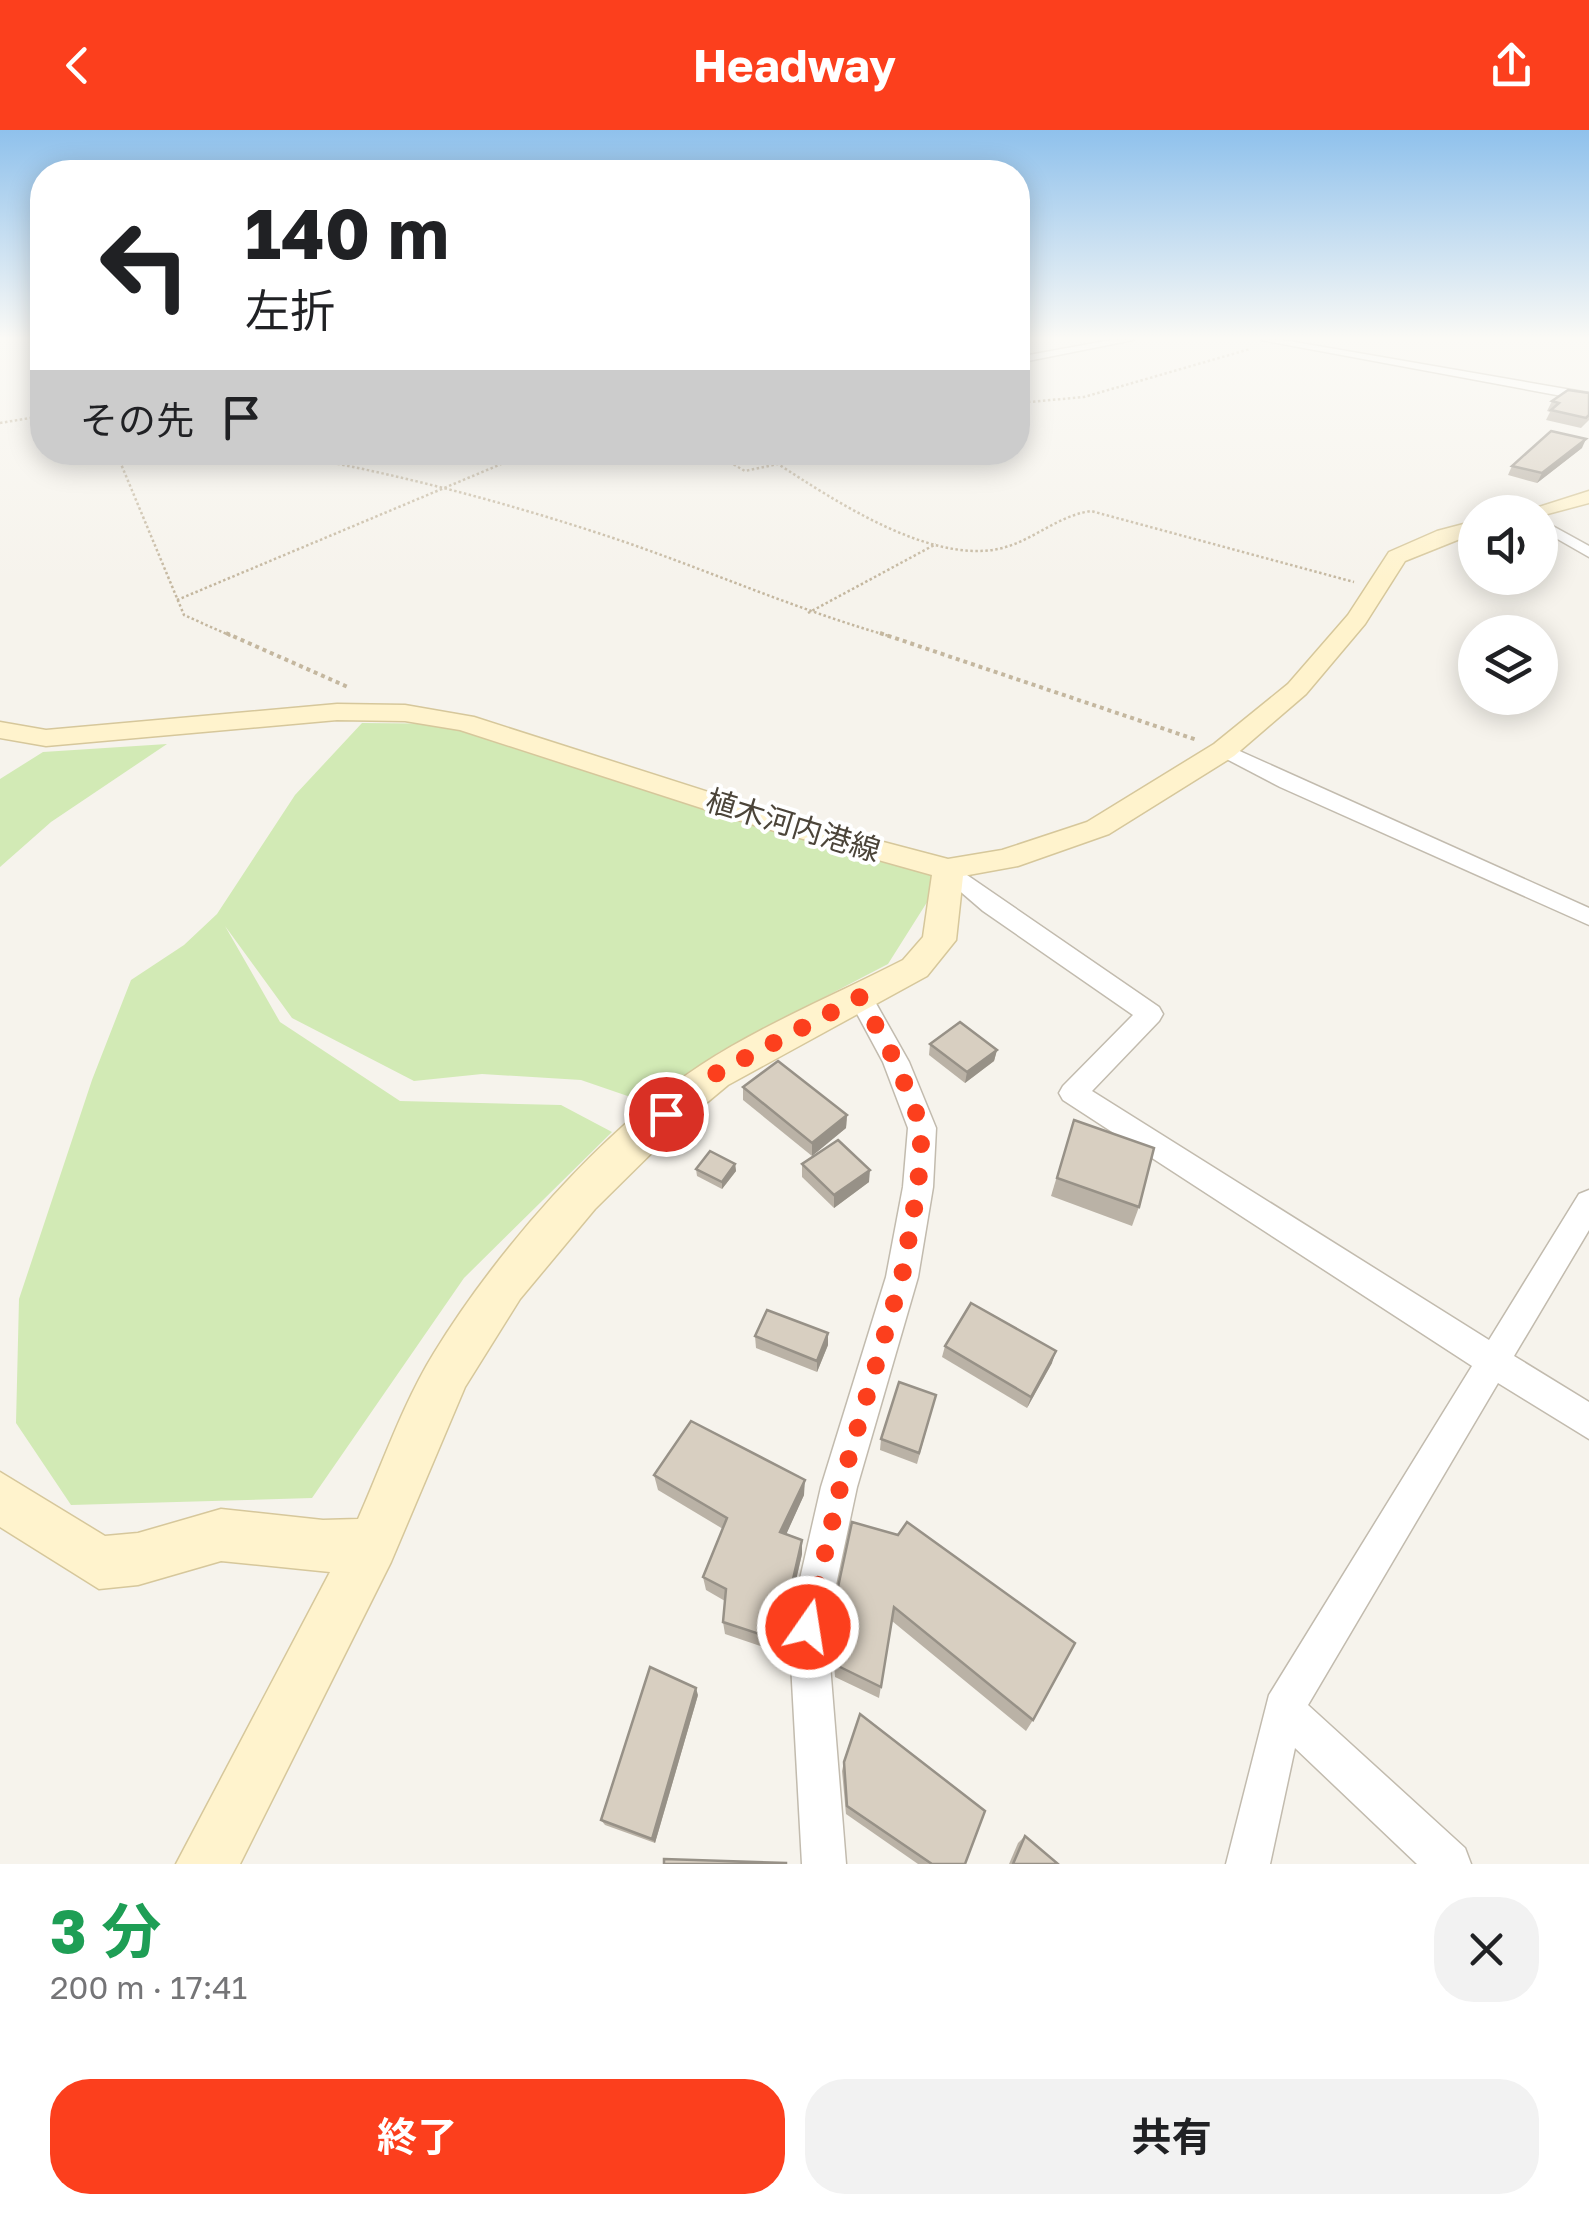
<!DOCTYPE html>
<html lang="ja">
<meta charset="utf-8">
<style>
body{margin:0;font-family:"Golos Text","Noto Sans JP",sans-serif;background:#f2f2f2;color:#202124;height:100vh;display:flex;flex-direction:column;font-size:38px;white-space:nowrap}
*{box-sizing:border-box;margin:0}
p{font-size:32px;color:#757577}
.icon{flex:none;width:55px;height:55px;fill:none;stroke:currentColor;stroke-width:2;stroke-linecap:round;stroke-linejoin:round}
.map{position:relative;height:1734px;overflow:hidden}
.details{display:flex;flex-direction:column;background:#fff;flex:1}
.details>*{flex:none}
.top-card{position:absolute;left:30px;top:30px;width:1000px;height:305px;border-radius:40px;box-shadow:0 5px 25px #0003;background:#fff;color:#202124;overflow:hidden}
.controls{position:absolute;left:1458px;top:365px;display:grid;gap:20px}
.controls a{display:grid;place-items:center;width:100px;height:100px;border-radius:50%;background:#fff;box-shadow:0 5px 25px #0003;font-size:50px}
.pin{position:absolute;display:grid;place-items:center;width:85px;height:85px;color:#fff;margin:-42px;border:5px solid #fff;border-radius:50%;box-shadow:0 2px 10px #0007}
.me{position:absolute;width:110px;margin:-55px;rotate:13deg;stroke-linejoin:round;filter:drop-shadow(0 0 8px #0008)}
.turn{display:flex;align-items:center;gap:35px;height:210px;padding:0 50px;font-size:45px}
.turn .icon{width:130px;height:130px;stroke-width:2.5}
.turn b{display:block;font-size:70px;line-height:85px}
.then{display:flex;align-items:center;height:95px;padding:0 50px;background:#0003;gap:20px;font-size:38px}
.round{display:grid;place-items:center;flex:none;width:105px;height:105px;border-radius:40px;background:#f2f2f2}
.overview{display:flex;align-items:center;justify-content:space-between;height:170px;padding:0 50px}
h1{font-size:60px;font-weight:700;line-height:75px;color:#1e9e55}
.action{display:flex;gap:20px;margin-top:auto;padding:20px 50px}
.action a{flex:1;height:115px;border-radius:40px;background:#fc3f1d;color:#fff;font-size:40px;font-weight:700;line-height:115px;text-align:center}
.action a+a{background:#f2f2f2;color:#202124}
header{display:flex;justify-content:space-between;align-items:center;height:130px;padding:0 50px;background:#fc3f1d;color:#fff;font-size:45px;font-weight:700}
.map>svg:first-child{display:block}
</style>
<header><svg class="icon" aria-label="back" viewBox="0 0 24 24"><path d="M15 5l-7 7 7 7"/></svg>Headway<svg class="icon" aria-label="share" viewBox="0 0 24 24"><path d="M12 15V3M7 8l5-5 5 5M5 13v7h14v-7"/></svg></header>
<div class="map">
<svg width="1589" height="1734" viewBox="0 0 1589 1734">
<rect width="100%" height="100%" fill="#f6f3ec"/>
<g fill="#d2eab5">
<path d="M362 593 465 594 948 739 888 834 719 922 648 973 581 950 482 944 414 951 292 888 225 796 280 892 400 971 561 975 612 1002 464 1148 312 1368 71 1375 16 1293 19 1169 92 950 131 850 184 815 217 784 295 665Z"/>
<path d="M167 614 51 692 0 737V649L43 622Z"/>
</g>
<g fill="none" stroke-linecap="round" stroke-linejoin="round">
<g stroke="#c2bbae" stroke-width="3">
<g id="street">
<path d="M1111 210H1133L1018 233V227Z"/>
<path d="M1261 210H1283L1589 263V271Z"/>
<path d="M1540 389 1589 416V427L1540 399Z"/>
<path d="M1224 614 1589 778V795L1280 657 1217 624 1214 620Z"/>
<path d="M948 732 1159 877 1163 884 1159 891 1092 961 1489 1210 1579 1064 1589 1060V1100L1514 1226 1589 1272V1309L1498 1253 1308 1575 1465 1718 1471 1734H1417L1295 1618 1270 1734H1226L1269 1565 1472 1236 1063 970 1059 963 1063 956 1133 885 983 781 940 744 937 739Z"/>
<path d="M860 858 869 861 909 932 936 998 933 1057 918 1147 857 1357 827 1497 846 1734H802L789 1497 821 1357 886 1147 903 1057 908 998 883 932 848 867Z"/>
</g>
</g>
<g stroke="#d6c79b" stroke-width="3">
<g id="secondary">
<path d="M1589 361V373L1540 386V382H1523Z"/>
<path d="M1475 391V403L1405 431 1365 494 1306 564 1234 626 1109 704 1018 736 963 746 956 810 927 846 728 955 680 995 595 1079 520 1169 465 1257 391 1432 240 1734H176L330 1442 221 1431 138 1455 99 1459 0 1397V1342L105 1406 138 1403 221 1379 323 1390 358 1389C382 1335 403 1273 434 1223 496 1122 601 1001 701 935 764 894 837 864 903 830L923 807 932 745 757 696 460 600 405 591 337 590 46 616 0 608V592L46 600 337 574 405 575 474 587 777 684 948 729 1002 720 1087 692 1214 614 1288 554 1348 485 1389 422 1437 401Z"/>
</g>
</g>
<g stroke="#c4b79f" stroke-width="2.5" stroke-dasharray="2.5 2.5" stroke-linecap="butt">
<path d="M1018 273 1084 267 1250 219"/>
<path d="M0 293 42 286"/>
<path d="M116 322 184 485 231 506"/>
<path d="M338 322 334 333C433 353 527 379 622 411 712 442 798 480 889 506"/>
<path d="M635 322 659 332 706 322"/>
<path d="M712 322 745 341 778 334C834 370 928 433 998 419 1032 412 1056 386 1091 381L1354 452"/>
<path d="M778 334 777 324 785 322"/>
<path d="M177 470 530 322"/>
<path d="M808 483 936 414"/>
</g>
<g stroke="#c4b79f" stroke-width="4" stroke-dasharray="4 4" stroke-linecap="butt">
<path d="M226 503 350 558"/>
<path d="M880 503 1197 610"/>
</g>
<use href="#street" fill="#fff" fill-rule="evenodd"/>
<use href="#secondary" fill="#fff3cd" fill-rule="evenodd"/>
</g>
<g fill="#bab2a6">
<path d="M1589 263V290L1581 298 1546 290 1550 282 1547 281 1552 271Z"/>
<path d="M1582 318 1537 353 1508 345 1512 336Z"/>
<path d="M930 914 997 920 994 931 965 953 929 925Z"/>
<path d="M743 957 847 985 846 998 812 1026 743 970Z"/>
<path d="M1074 990 1139 1077 1132 1096 1051 1066Z"/>
<path d="M735 1034 736 1041 722 1059 697 1046 696 1039Z"/>
<path d="M802 1034 869 1052 834 1078 802 1047Z"/>
<path d="M755 1206 828 1215 817 1242 756 1218Z"/>
<path d="M945 1216 1052 1233 1027 1278 942 1227Z"/>
<path d="M936 1265 917 1334 880 1320 881 1309Z"/>
<path d="M654 1345 804 1365 786 1404 802 1424 786 1495 787 1525 725 1504 723 1492 725 1471 706 1460 703 1447 723 1399 658 1360Z"/>
<path d="M852 1392 1033 1590 1026 1601 892 1491 879 1568 835 1547 831 1497 832 1485Z"/>
<path d="M698 1565 655 1713 605 1695 601 1690Z"/>
<path d="M844 1632 965 1734H918L846 1684 842 1641Z"/>
<path d="M1025 1706 1058 1734H1009L1018 1713Z"/>
</g>
<g fill="#979187">
<path d="M1586 309 1582 318 1537 353 1542 343Z"/>
<path d="M997 920 994 931 965 953 967 942Z"/>
<path d="M847 985 846 998 812 1026V1013Z"/>
<path d="M735 1034 736 1041 722 1059V1052Z"/>
<path d="M870 1040 869 1052 834 1078V1065Z"/>
<path d="M828 1203V1215L817 1242V1231Z"/>
<path d="M1056 1221 1052 1233 1027 1278 1031 1267Z"/>
<path d="M805 1350 804 1365 781 1416 780 1402Z"/>
<path d="M802 1410V1424L785 1496V1484Z"/>
<path d="M696 1558 698 1565 655 1713 652 1709Z"/>
</g>
<g fill="#d8cfc1" stroke="#979187" stroke-width="2.5">
<path d="M1568 260 1589 263V285L1586 288 1551 280 1559 273 1552 271Z"/>
<path d="M1551 301 1586 309 1542 343 1512 336Z"/>
<path d="M960 892 997 920 967 942 930 914Z"/>
<path d="M778 931 847 985 812 1013 743 957Z"/>
<path d="M1074 990 1154 1018 1139 1077 1057 1048Z"/>
<path d="M838 1010 870 1040 834 1065 802 1034Z"/>
<path d="M710 1021 735 1034 722 1052 696 1039Z"/>
<path d="M971 1173 1056 1221 1031 1267 945 1216Z"/>
<path d="M767 1180 828 1203 817 1231 755 1206Z"/>
<path d="M899 1252 936 1265 919 1323 881 1309Z"/>
<path d="M691 1291 805 1350 780 1402 802 1410 785 1484 787 1513 723 1492 726 1459 703 1447 727 1388 654 1345Z"/>
<path d="M852 1392 898 1405 907 1392 1075 1513 1033 1590 894 1477 881 1557 836 1535 832 1485Z"/>
<path d="M650 1537 696 1558 652 1709 601 1690Z"/>
<path d="M860 1584 985 1681 965 1734H932L847 1676 844 1632Z"/>
<path d="M1025 1706 1058 1734H1013Z"/>
<path d="M664 1729 786 1733V1734H664Z"/>
</g>
<linearGradient id="sky" x2="0" y2="1"><stop stop-color="#8fc1ec"/><stop offset="0.46" stop-color="#fbfaf6"/><stop offset="1" stop-color="#fbfaf6" stop-opacity="0"/></linearGradient>
<rect width="1589" height="453" fill="url(#sky)"/>
<g fill="none" stroke-linecap="round" stroke-linejoin="round">
<path stroke="#fc3f1d" stroke-width="18" stroke-dasharray="0 32.4" d="M666 984 715 944 860 867 896 932 922 998 918 1057 902 1146 840 1358 808 1497"/>
</g>
<g text-anchor="middle" stroke-width="8" stroke-linejoin="round" paint-order="stroke">
<g font-size="30" fill="#4b4439" stroke="#fff">
<text transform="translate(793 696) rotate(17)" y="10">植木河内港線</text>
</g>
</g>
</svg>
<div class="controls">
<a><svg class="icon" aria-label="sound" viewBox="0 0 24 24"><path d="M4 9h4l5-4v14l-5-4H4zM17 9q2 3 0 6"/></svg></a>
<a><svg class="icon" aria-label="layers" viewBox="0 0 24 24"><path d="M12 4l9 5-9 5-9-5zM3 14l9 5 9-5"/></svg></a>
</div>
<div class="pin" style="left:666px;top:984px;background:#d93025"><svg class="icon" aria-label="arrive" viewBox="0 0 24 24"><path d="M6 21V4h12l-3 4 3 4H6"/></svg></div>
<svg class="me" style="left:808px;top:1497px" viewBox="-20 -20 40 40"><circle r="17" fill="#fc3f1d" stroke="#fff" stroke-width="3"/><path d="M0-11L8 9 0 5-8 9z" fill="#fff"/></svg>
<div class="top-card">
<div class="turn"><svg class="icon" aria-label="left" viewBox="0 0 24 24"><path d="M17 20v-9H6M10 6l-5 5 5 5"/></svg><div><b>140 m</b>左折</div></div>
<div class="then">その先<svg class="icon" aria-label="arrive" viewBox="0 0 24 24"><path d="M6 21V4h12l-3 4 3 4H6"/></svg></div>
</div>
</div>
<section class="details">
<div class="overview"><div><h1>3 分</h1><p>200 m · 17:41</p></div><a class="round"><svg class="icon" aria-label="close" viewBox="0 0 24 24"><path d="M6 6l12 12M18 6L6 18"/></svg></a></div>
<div class="action"><a>終了</a><a>共有</a></div>
</section>
